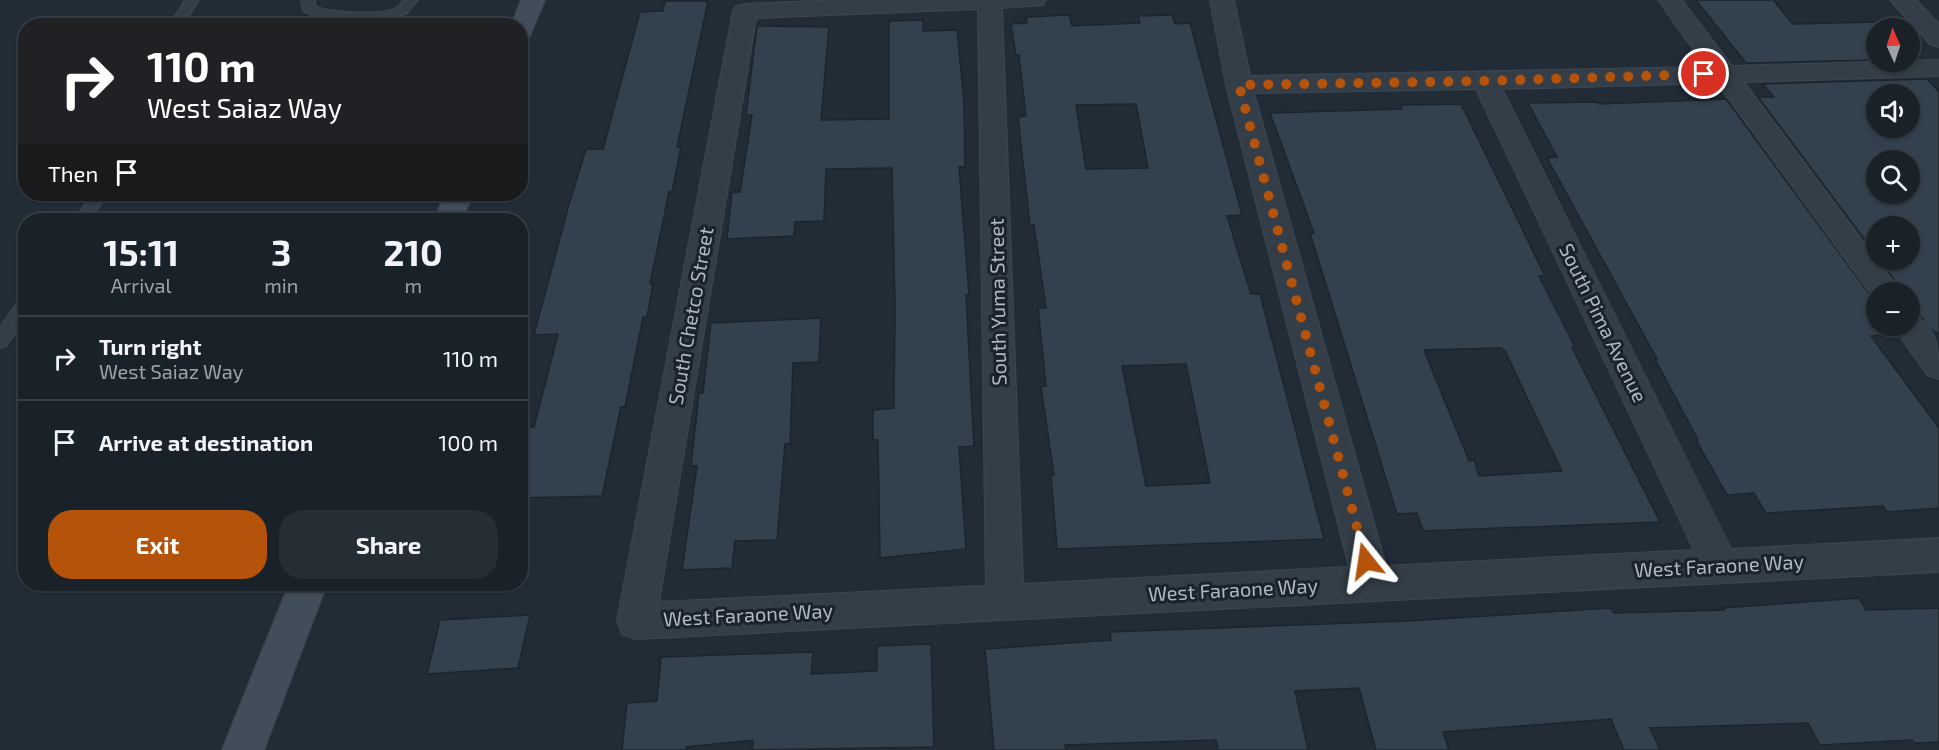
<!DOCTYPE html>
<meta charset="utf-8">
<style>
body{margin:0;font-family:"Exo 2",sans-serif;background:#262e35;color:#f1f3f6;height:100vh;display:flex;flex-direction:column;font-size:22px;white-space:nowrap}
*{box-sizing:border-box;margin:0}
p{font-size:20px;color:#9fa3a8}
.icon{flex:none;width:33px;height:33px;fill:none;stroke:currentColor;stroke-width:2;stroke-linecap:round;stroke-linejoin:round}
.map{position:relative;flex:1;overflow:hidden}
.drawer{position:absolute;left:18px;top:213px;width:510px;height:378px;display:flex;flex-direction:column;background:#192129;border-radius:24px;box-shadow:0 2px 4px #0004,0 0 0 2px #373e46}
.drawer>*{flex:none}
.banner{position:absolute;left:18px;top:18px;width:510px;height:183px;border-radius:24px;box-shadow:0 2px 4px #0004,0 0 0 2px #373e46;background:#202124;color:#fff;overflow:hidden}
.needle{width:39px;rotate:357deg}
.buttons{position:absolute;left:1866px;top:18px;display:grid;gap:12px}
.buttons a{display:grid;place-items:center;width:54px;height:54px;border-radius:50%;background:#192129;box-shadow:0 2px 4px #0004,0 0 0 2px #373e46;font-size:30px}
.pin{position:absolute;display:grid;place-items:center;width:51px;height:51px;color:#fff;margin:-26px;border:3px solid #fff;border-radius:50%;box-shadow:0 2px 6px #0007}
.me{position:absolute;width:66px;margin:-33px;rotate:345deg;stroke-linejoin:round;filter:drop-shadow(0 0 4px #0008)}
.turn{display:flex;align-items:center;gap:21px;height:126px;padding:0 30px;font-size:27px}
.turn .icon{width:78px;height:78px;stroke-width:2.5}
.turn b{display:block;font-size:42px;line-height:51px}
.then{display:flex;align-items:center;height:57px;padding:0 30px;background:#0003;gap:12px;font-size:22px}
.eta{display:flex;justify-content:space-evenly;align-items:center;height:102px;text-align:center}
.eta b{font-size:36px;font-weight:700;line-height:42px}
.cta{display:flex;gap:12px;margin-top:auto;padding:12px 30px}
.cta a{flex:1;height:69px;border-radius:24px;background:#b45309;color:#fff;font-size:24px;font-weight:700;line-height:69px;text-align:center}
.cta a+a{background:#262e35;color:#f1f3f6}
ul{padding:0;list-style:none}
li{display:flex;align-items:center;gap:18px;height:84px;padding:0 30px;border-top:2px solid #373e46}
li div{flex:1}
li b{display:block;font-size:22px}
li em{font-style:normal}
.map>svg:first-child{display:block}
</style>
<div class="map">
<svg width="1939" height="750" viewBox="0 0 1939 750">
<rect width="100%" height="100%" fill="#212c37"/>
<g fill="#33404e" stroke="#1c252e" stroke-width="1.5" fill-rule="evenodd">
<path d="M1696 0H1773L1793 24 1877 22 1882 28H1876V60L1746 63Z"/>
<path d="M665 1H708L677 147H681L672 192H669L650 284H653L647 317H643L625 407H621L602 496 520 498V427H534L558 334 534 335 568 208 586 149H603L640 12 663 11Z"/>
<path d="M1069 15 1072 26 1140 23 1138 16 1172 15 1175 24 1190 23 1242 215 1227 216 1251 294H1260L1324 539 1057 549 1051 475H1054L1041 387 1046 386 1038 308H1046L1034 225H1030L1018 117 1026 116 1019 55H1016L1011 24 1027 23 1026 17ZM1136 104 1148 168 1086 169 1076 105ZM1186 364 1210 483 1146 486 1122 366Z"/>
<path d="M923 20V31L957 30 964 102 965 167H959L969 295H966L974 446 959 447 966 549 880 558 878 440H873V410L894 408 895 306 892 168 826 169 824 221 795 222 794 236 727 239 732 192H740L752 115H746L757 26 829 27 821 120 889 119V21Z"/>
<path d="M1927 79 1939 92V333H1935L1921 317 1910 312V292H1903L1880 260H1910V226H1876V255L1758 97H1774L1763 84ZM1876 94H1910V128H1876ZM1876 160H1910V194H1876Z"/>
<path d="M1726 99 1876 303V326H1891L1897 335 1871 336 1939 428V508L1887 512 1883 506 1766 513 1754 493 1727 495 1696 440H1698L1655 359H1657L1547 158 1557 157 1528 103 1598 102 1599 104Z"/>
<path d="M1461 104 1545 276H1539L1575 347H1572L1660 522 1423 531 1417 513 1397 514 1310 233H1314L1270 113 1402 109 1400 105ZM1501 348 1505 351 1562 471 1479 476 1474 460 1469 461 1424 350Z"/>
<path d="M821 318 819 362 793 363 790 444H785L777 540 735 541 732 568 682 570 697 466H691L699 393H703L711 323Z"/>
<path d="M1859 598 1866 610 1939 608V742L1914 743 1912 740 1820 745 1808 723 1650 728 1660 750H1624L1611 719 1443 732 1449 750H1376L1359 688 1295 691 1308 750H1218L1216 740 1065 745 1066 750H994L985 649 1111 640 1110 632 1408 621 1611 608 1614 613 1724 610 1722 608Z"/>
<path d="M530 615 518 668 427 674 440 620Z"/>
<path d="M931 644 934 747 752 750 753 740 686 747V750H622L627 703 657 701 661 657 813 652 811 674 877 671V646Z"/>
</g>
<g fill="none" stroke-linecap="round" stroke-linejoin="round">
<g stroke="#3d4751" stroke-width="2">
<g id="lane">
<path d="M185 0H199L182 26H169Z"/>
<path d="M301 0H315V6C328 13 384 16 397 7 400 5 402 2 404 0H418L406 14 384 19 323 20 303 11Z"/>
<path d="M92 194H108L90 220H74Z"/>
<path d="M26 298V318L6 346 0 348V327L20 299Z"/>
</g>
</g>
<g stroke="#3d4751" stroke-width="2">
<g id="street">
<path d="M841 0H1046L1043 5 1002 8 1023 584 1349 567 1226 85 1210 0H1234L1250 76 1706 67 1658 0H1682L1732 66 1939 60V76L1744 82 1901 292H1876V301L1717 83 1502 89 1731 549 1939 538V572L636 639 622 634 617 621 733 11 736 6 745 4ZM978 9 986 586 659 602 756 18ZM1476 89 1694 550 1386 566 1254 93Z"/>
<path d="M1890 0H1916L1939 24V47L1930 44Z"/>
<path d="M1910 314C1939 324 1939 352 1939 379L1927 375 1893 326H1910Z"/>
</g>
</g>
<g stroke="#3d4751" stroke-width="2">
<g id="secondary">
<path d="M521 0H545L529 38 520 40V26H511Z"/>
<path d="M445 194H473L462 220H434Z"/>
<path d="M289 584H327L264 750H222Z"/>
</g>
</g>
<use href="#lane" fill="#343e48" fill-rule="evenodd"/>
<use href="#street" fill="#343e48" fill-rule="evenodd"/>
<use href="#secondary" fill="#424d5b" fill-rule="evenodd"/>
</g>
<g fill="none" stroke-linecap="round" stroke-linejoin="round">
<path stroke="#b45309" stroke-width="10" stroke-dasharray="0 18" d="M1366 561 1239 85 1485 81 1704 74"/>
</g>
<g text-anchor="middle" stroke-width="6" stroke-linejoin="round" paint-order="stroke">
<g font-size="20" fill="#aeb9c4" stroke="#1a232c">
<text transform="translate(998 302) rotate(-91)" y="7">South Yuma Street</text>
<text transform="translate(691 316) rotate(-80)" y="7">South Chetco Street</text>
<text transform="translate(1603 323) rotate(64)" y="7">South Pima Avenue</text>
<text transform="translate(1719 566) rotate(-3)" y="7">West Faraone Way</text>
<text transform="translate(1233 590) rotate(-3)" y="7">West Faraone Way</text>
<text transform="translate(748 615) rotate(-3)" y="7">West Faraone Way</text>
</g>
</g>
</svg>
<div class="buttons">
<a><svg class="needle" viewBox="-14 -14 28 28"><path d="M0-13l5 13h-10z" fill="#e53935"/><path d="M0 13l5-13h-10z" fill="#9fa3a8"/></svg></a>
<a><svg class="icon" aria-label="sound" viewBox="0 0 24 24"><path d="M4 9h4l5-4v14l-5-4H4zM17 9q2 3 0 6"/></svg></a>
<a><svg class="icon" aria-label="search" viewBox="0 0 24 24"><circle cx="10" cy="10" r="6"/><path d="M15 15l6 6"/></svg></a>
<a>+</a>
<a>−</a>
</div>
<div class="pin" style="left:1704px;top:74px;background:#d93025"><svg class="icon" aria-label="arrive" viewBox="0 0 24 24"><path d="M6 21V4h12l-3 4 3 4H6"/></svg></div>
<svg class="me" style="left:1366px;top:561px" viewBox="-20 -20 40 40"><path d="M0-17L14 15 0 8-14 15z" fill="#b45309" stroke="#fff" stroke-width="4"/></svg>
<div class="banner">
<div class="turn"><svg class="icon" aria-label="right" viewBox="0 0 24 24"><path d="M7 20v-9h11M14 6l5 5-5 5"/></svg><div><b>110 m</b>West Saiaz Way</div></div>
<div class="then">Then<svg class="icon" aria-label="arrive" viewBox="0 0 24 24"><path d="M6 21V4h12l-3 4 3 4H6"/></svg></div>
</div>
<section class="drawer">
<div class="eta">
<div><b>15:11</b><p>Arrival</p></div>
<div><b>3</b><p>min</p></div>
<div><b>210</b><p>m</p></div>
</div>
<ul>
<li><svg class="icon" aria-label="right" viewBox="0 0 24 24"><path d="M7 20v-9h11M14 6l5 5-5 5"/></svg><div><b>Turn right</b><p>West Saiaz Way</p></div><em>110 m</em></li>
<li><svg class="icon" aria-label="arrive" viewBox="0 0 24 24"><path d="M6 21V4h12l-3 4 3 4H6"/></svg><div><b>Arrive at destination</b></div><em>100 m</em></li>
</ul>
<div class="cta"><a>Exit</a><a>Share</a></div>
</section>
</div>
